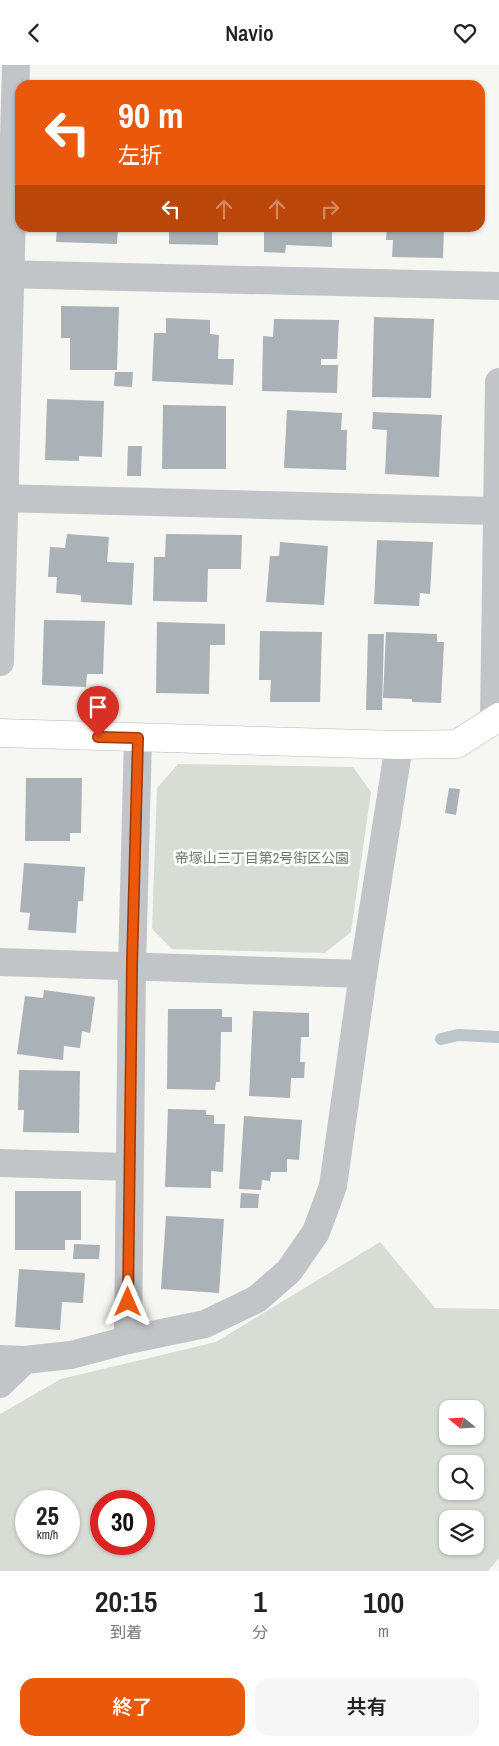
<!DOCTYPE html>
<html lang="ja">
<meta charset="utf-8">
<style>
body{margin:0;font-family:"Archivo Narrow","Noto Sans JP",sans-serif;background:#f6f6f6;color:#222;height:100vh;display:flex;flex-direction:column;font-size:19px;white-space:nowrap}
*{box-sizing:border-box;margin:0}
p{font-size:16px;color:#767676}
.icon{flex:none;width:28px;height:28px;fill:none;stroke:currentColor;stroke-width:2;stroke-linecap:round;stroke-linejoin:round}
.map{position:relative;height:1506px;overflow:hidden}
.drawer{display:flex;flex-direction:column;background:#fff;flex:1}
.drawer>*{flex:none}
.hud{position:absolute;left:15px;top:15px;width:470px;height:152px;border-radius:15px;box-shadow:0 1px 4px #0004;background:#ea580c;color:#fff;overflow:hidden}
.needle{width:32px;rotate:288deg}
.controls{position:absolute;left:439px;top:1335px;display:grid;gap:10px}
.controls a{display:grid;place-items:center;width:45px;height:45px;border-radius:10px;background:#fff;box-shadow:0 1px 4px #0004;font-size:25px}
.speed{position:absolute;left:15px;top:1425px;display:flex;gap:10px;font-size:25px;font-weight:700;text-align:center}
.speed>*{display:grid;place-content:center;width:65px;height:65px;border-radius:50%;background:#fff;box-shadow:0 1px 4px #0004;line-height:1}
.speed small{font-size:12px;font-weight:400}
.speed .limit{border:8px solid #d22;background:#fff;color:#111}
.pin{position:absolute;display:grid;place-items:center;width:42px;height:42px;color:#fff;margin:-51px -21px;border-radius:50% 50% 50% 0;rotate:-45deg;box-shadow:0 0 5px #0007}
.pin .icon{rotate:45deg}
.me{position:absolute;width:55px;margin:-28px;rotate:0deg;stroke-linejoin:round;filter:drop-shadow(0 0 4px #0008)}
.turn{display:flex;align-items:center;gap:18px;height:105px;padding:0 20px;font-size:22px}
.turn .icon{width:65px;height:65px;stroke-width:2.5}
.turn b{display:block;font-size:35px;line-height:42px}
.lanes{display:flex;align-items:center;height:48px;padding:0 20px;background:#0003;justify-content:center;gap:25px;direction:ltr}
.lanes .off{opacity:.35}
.eta{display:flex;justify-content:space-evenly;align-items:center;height:85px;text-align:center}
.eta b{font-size:30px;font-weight:600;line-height:35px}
.action{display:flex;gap:10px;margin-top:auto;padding:10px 20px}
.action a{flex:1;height:58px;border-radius:15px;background:#ea580c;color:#fff;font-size:20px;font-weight:600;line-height:58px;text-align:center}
.action a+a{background:#f6f6f6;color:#222}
header{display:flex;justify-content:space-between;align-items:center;height:65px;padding:0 20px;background:#fff;font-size:22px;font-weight:600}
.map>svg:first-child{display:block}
</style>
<header><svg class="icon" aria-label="back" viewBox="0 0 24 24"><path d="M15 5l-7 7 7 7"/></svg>Navio<svg class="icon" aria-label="heart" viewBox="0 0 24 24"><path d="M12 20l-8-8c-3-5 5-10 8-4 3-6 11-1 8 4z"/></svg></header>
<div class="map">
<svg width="499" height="1506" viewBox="0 0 499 1506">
<rect width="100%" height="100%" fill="#f6f6f3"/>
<g fill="#d7ddd4" fill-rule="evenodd">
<path d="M178 699 353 702 371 727 351 867 325 888 172 884 152 864 157 723Z"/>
<path d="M380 1177 435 1243 499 1244V1493L488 1506H0V1349L61 1314 216 1277ZM448 1344H475V1371H448ZM448 1399H475V1426H448ZM26 1436H69V1479H26ZM101 1436H144V1479H101ZM448 1454H475V1481H448Z"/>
</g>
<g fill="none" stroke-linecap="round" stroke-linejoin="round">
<path stroke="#bbc5ca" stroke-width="12" d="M441 974 458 970 499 972"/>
</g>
<g fill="#aab1b7">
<path d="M72 16 140 17V20H73Z"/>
<path d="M57 162H118L117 179 56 177Z"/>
<path d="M160 162H218V180L169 179V165L160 164Z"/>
<path d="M264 162H332V182L286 180 285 188 264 187Z"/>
<path d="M387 162H444L443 193 392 192 393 175H386Z"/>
<path d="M61 241 119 242 117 305H70V273H61Z"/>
<path d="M374 252 434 254 431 333 372 332Z"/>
<path d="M166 253 210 255V269L219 270 218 294H234L233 320 152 316 154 268H166Z"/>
<path d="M274 254 339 255 337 294H321V300H338L337 328 262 326 263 271 273 272Z"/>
<path d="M115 307H133L132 322 114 321Z"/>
<path d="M47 334 104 336 102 392 79 391V396L45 395Z"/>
<path d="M163 340 226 341V404H162Z"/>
<path d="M287 345 342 348 341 365H347L346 405 284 403Z"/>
<path d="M373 347 442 350 439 412 385 409 387 365 372 364Z"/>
<path d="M128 381H142L141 411H127Z"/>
<path d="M67 469 109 472 107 497 134 498 132 540 81 537V530L56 528 57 512H48L50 482 65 483Z"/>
<path d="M166 469 242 470 241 504H208L207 537 153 536 154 492H165Z"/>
<path d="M377 475 433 477 430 529 420 528 419 541 374 539Z"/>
<path d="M280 477 328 481 324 540 266 537 270 491H279Z"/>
<path d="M44 555 105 556 103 609H87L86 622 42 620Z"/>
<path d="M157 557 225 559V580H210L209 629 156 628Z"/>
<path d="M260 566 322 567 320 637H270L271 615H259Z"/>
<path d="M386 567 437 569V577H444L441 638 412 637V634L383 633Z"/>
<path d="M368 569H384L382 645H366Z"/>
<path d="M26 713H82L81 768H70V776H25Z"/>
<path d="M449 723 460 724 456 750 445 748Z"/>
<path d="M24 798 85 802 83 836H78L76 868 28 865 30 848 20 847Z"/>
<path d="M44 925 95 932 90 968 82 966 80 983 64 981 63 995 17 989 25 931 43 933Z"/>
<path d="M168 944H222V952H232V967H221L220 1017H216L215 1025 167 1024Z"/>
<path d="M253 946 309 948V972H301L300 997H305L304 1013H291L290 1033 249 1031Z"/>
<path d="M19 1005 80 1006 79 1068 23 1067 24 1045H18Z"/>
<path d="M168 1044 206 1045V1050H214V1059H225L223 1107 211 1106V1123L165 1122Z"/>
<path d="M244 1051 302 1055 299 1095 287 1094V1107H271L270 1116 262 1115 261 1125 239 1124Z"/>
<path d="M15 1126H81V1175H65V1185H15Z"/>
<path d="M241 1128 259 1129 258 1143H240Z"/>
<path d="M166 1151 224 1154 219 1228 161 1224Z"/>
<path d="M74 1179 100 1180 99 1194H73Z"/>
<path d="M19 1204 85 1208 83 1238 62 1237 60 1265 15 1262Z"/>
</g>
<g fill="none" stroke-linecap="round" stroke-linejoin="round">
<g stroke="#b4b8bd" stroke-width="29">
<path id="secondary" d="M0 668 399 680 457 679 499 652"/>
</g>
<g stroke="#c1c5c8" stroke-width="28">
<path d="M0 209 499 221"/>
<path d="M0 433 496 446"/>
<path d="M0 597 16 0"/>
<path d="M494 655 499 317"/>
<path d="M0 897 363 909"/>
<path d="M0 1098 129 1102"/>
<path d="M128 1275 132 901 138 673"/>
<path d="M0 1294 25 1295 71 1290 128 1275 205 1259 257 1234 289 1206 316 1167 333 1121 363 909 399 680"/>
<path d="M0 1319 25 1295"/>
</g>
<use href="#secondary" stroke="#fff" stroke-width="28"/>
</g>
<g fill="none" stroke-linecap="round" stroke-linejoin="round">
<g stroke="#983908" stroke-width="12">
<path id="route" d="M98 672 138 673 132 900 128 1237"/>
</g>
<use href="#route" stroke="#ea580c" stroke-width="9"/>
</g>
<g text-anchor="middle" stroke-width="5" stroke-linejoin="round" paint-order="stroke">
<g font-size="14" fill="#687a64" stroke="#fff">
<text x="262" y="798">帝塚山三丁目第2号街区公園</text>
</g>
</g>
</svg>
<div class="controls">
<a><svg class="needle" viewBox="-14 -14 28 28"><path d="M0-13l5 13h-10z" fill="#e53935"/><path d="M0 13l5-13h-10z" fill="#767676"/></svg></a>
<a><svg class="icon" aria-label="search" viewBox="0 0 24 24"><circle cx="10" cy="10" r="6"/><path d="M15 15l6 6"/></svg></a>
<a><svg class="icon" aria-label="layers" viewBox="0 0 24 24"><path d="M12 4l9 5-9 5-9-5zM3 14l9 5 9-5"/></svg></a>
</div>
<div class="speed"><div>25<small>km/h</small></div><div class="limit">30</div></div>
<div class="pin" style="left:98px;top:672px;background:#d93025"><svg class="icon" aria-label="arrive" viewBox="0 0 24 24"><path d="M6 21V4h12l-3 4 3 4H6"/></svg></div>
<svg class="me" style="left:128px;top:1237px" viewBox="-20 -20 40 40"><path d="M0-17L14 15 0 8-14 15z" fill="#ea580c" stroke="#fff" stroke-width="4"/></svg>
<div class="hud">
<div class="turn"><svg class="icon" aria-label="left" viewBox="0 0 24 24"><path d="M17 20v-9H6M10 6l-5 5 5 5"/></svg><div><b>90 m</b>左折</div></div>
<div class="lanes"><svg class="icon" aria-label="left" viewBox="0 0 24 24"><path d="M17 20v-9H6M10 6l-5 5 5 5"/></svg><svg class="icon off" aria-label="ahead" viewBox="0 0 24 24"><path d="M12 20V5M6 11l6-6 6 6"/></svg><svg class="icon off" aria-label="ahead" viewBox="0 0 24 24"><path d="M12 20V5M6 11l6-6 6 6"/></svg><svg class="icon off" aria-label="right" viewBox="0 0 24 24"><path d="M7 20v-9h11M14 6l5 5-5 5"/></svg></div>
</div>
</div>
<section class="drawer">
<div class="eta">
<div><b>20:15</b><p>到着</p></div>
<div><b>1</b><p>分</p></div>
<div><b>100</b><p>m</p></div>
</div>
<div class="action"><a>終了</a><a>共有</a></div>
</section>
